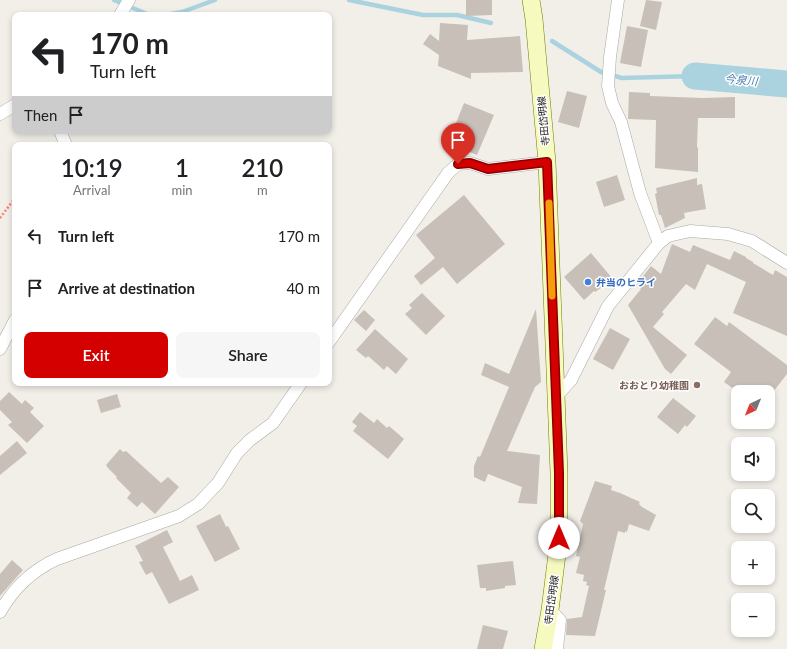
<!DOCTYPE html>
<meta charset="utf-8">
<style>
body{margin:0;font-family:Lato,"Noto Sans JP",sans-serif;background:#f6f6f6;color:#202124;height:100vh;display:flex;flex-direction:column;font-size:15px;white-space:nowrap}
*{box-sizing:border-box;margin:0}
p{font-size:13px;color:#757577}
.icon{flex:none;width:22px;height:22px;fill:none;stroke:currentColor;stroke-width:2;stroke-linecap:round;stroke-linejoin:round}
.map{position:relative;flex:1;overflow:hidden}
.drawer{position:absolute;left:12px;top:142px;width:320px;height:244px;display:flex;flex-direction:column;background:#fff;border-radius:8px;box-shadow:0 2px 6px #0003}
.drawer>*{flex:none}
.top-card{position:absolute;left:12px;top:12px;width:320px;height:122px;border-radius:8px;box-shadow:0 2px 6px #0003;background:#fff;color:#202124;overflow:hidden}
.needle{width:26px;rotate:223deg}
.controls{position:absolute;left:731px;top:385px;display:grid;gap:8px}
.controls a{display:grid;place-items:center;width:44px;height:44px;border-radius:8px;background:#fff;box-shadow:0 2px 6px #0003;font-size:20px}
.pin{position:absolute;display:grid;place-items:center;width:34px;height:34px;color:#fff;margin:-41px -17px;border-radius:50% 50% 50% 0;rotate:-45deg;box-shadow:0 0 4px #0007}
.pin .icon{rotate:45deg}
.me{position:absolute;width:44px;margin:-22px;rotate:0deg;stroke-linejoin:round;filter:drop-shadow(0 0 3px #0008)}
.turn{display:flex;align-items:center;gap:14px;height:84px;padding:0 12px;font-size:18px}
.turn .icon{width:52px;height:52px;stroke-width:2.5}
.turn b{display:block;font-size:28px;line-height:34px}
.then{display:flex;align-items:center;height:38px;padding:0 12px;background:#0003;gap:8px;font-size:15px}
.eta{display:flex;justify-content:space-evenly;align-items:center;height:68px;text-align:center}
.eta b{font-size:24px;font-weight:600;line-height:28px}
.primary-button{display:flex;gap:8px;margin-top:auto;padding:8px 12px}
.primary-button a{flex:1;height:46px;border-radius:8px;background:#d40000;color:#fff;font-size:16px;font-weight:600;line-height:46px;text-align:center}
.primary-button a+a{background:#f6f6f6;color:#202124}
ul{padding:0;list-style:none}
li{display:flex;align-items:center;gap:12px;height:52px;padding:0 12px}
li div{flex:1}
li b{display:block;font-size:15px}
li em{font-style:normal}
.map>svg:first-child{display:block}
</style>
<div class="map">
<svg width="787" height="649" viewBox="0 0 787 649">
<rect width="100%" height="100%" fill="#f2efe9"/>
<g fill="none" stroke-linecap="round" stroke-linejoin="round">
<g stroke="#aad3df" stroke-width="4.5">
<path d="M114 0 147 14 159 15"/>
<path d="M349 0 423 15H457L491 23"/>
<path d="M165 15 182 12 215 0"/>
<path d="M552 41 601 72 622 78 695 76"/>
</g>
<path stroke="#aad3df" stroke-width="27" d="M695 76 787 84"/>
</g>
<g fill="#c7bfb8">
<path d="M466 0H492V15L466 16Z"/>
<path d="M646 0 662 2 656 30 640 26Z"/>
<path d="M440 23 468 25 467 40 520 36 523 72 471 73V79L438 66 439 55 423 44 430 34 439 41Z"/>
<path d="M627 26 648 30 641 67 620 63Z"/>
<path d="M567 91 587 96 579 128 558 122Z"/>
<path d="M629 92 650 93V96L703 98 735 97V118H698L697 147 698 148V172L655 168 656 120 628 119Z"/>
<path d="M464 103 494 115 477 155 448 143Z"/>
<path d="M617 175 625 200 604 207 596 182Z"/>
<path d="M697 178V185L702 184 706 209 684 213 685 218 665 228 661 215H659L655 194 657 193 656 188Z"/>
<path d="M464 195 505 244 457 284 443 267 421 285 414 276 435 258 416 235Z"/>
<path d="M672 244 690 252 693 245 730 260 734 251 746 257V258L753 262V263L773 275 775 270 787 277V336L733 313 746 282 707 264 695 290 686 284 662 312 664 314 653 327 687 355 671 374 665 369 628 305 641 289 636 285 651 266 661 274Z"/>
<path d="M591 253 612 278 601 288 595 292 594 291 584 300 564 277Z"/>
<path d="M422 293 445 316 426 335 405 314 412 308 409 305Z"/>
<path d="M536 309 541 382 535 387 507 451 540 455 537 504 518 503 522 487 488 474 485 482 474 477V466L478 456 480 457 509 387 481 375 485 363 509 374Z"/>
<path d="M364 310 375 320 366 331 354 320Z"/>
<path d="M715 317 727 326 729 322 787 365V374L773 392H738L724 382 731 372 694 344Z"/>
<path d="M610 328 630 339 613 370 593 359Z"/>
<path d="M375 329 408 359 396 374 387 366 384 370 368 356 366 358 356 350Z"/>
<path d="M9 392 22 404 25 400 34 408 30 412 44 426 27 443 8 425 12 422 0 410V401Z"/>
<path d="M117 394 121 407 101 413 97 400Z"/>
<path d="M673 398 696 416 687 427 685 425 678 434 657 417Z"/>
<path d="M360 412 374 423 377 419 387 428 389 426 404 439 388 459 353 431 357 426 352 422Z"/>
<path d="M17 441 27 453 0 475V456Z"/>
<path d="M120 449 123 452 126 451 161 483 168 477 179 487 155 514 142 502 137 507 127 498 131 493 116 478 117 477 108 468 106 465Z"/>
<path d="M595 481 612 486 611 490 620 493 640 502 639 504 642 507 656 515 649 531 629 524 627 532 625 531V533L618 531 604 590H606L595 636 566 635 567 619 582 617 589 586 586 585 587 582 583 581 584 575 576 573 580 557 576 556 583 524 580 521Z"/>
<path d="M220 514 226 527 228 526 240 549 215 562 196 526Z"/>
<path d="M167 530 173 542 163 547 180 581 192 575 199 590 169 604 152 572 146 575 139 562 143 561 135 546Z"/>
<path d="M12 560 23 570 0 596V574Z"/>
<path d="M513 561 516 585 505 586V588L486 591V588H480L477 565Z"/>
<path d="M483 625 508 631 503 649H477Z"/>
</g>
<g fill="none" stroke-linecap="round" stroke-linejoin="round">
<g stroke="#a9a9a9" stroke-width="13">
<g id="street">
<path d="M618 0 610 57 608 86 612 103 621 122 640 193 659 243"/>
<path d="M120 15 129 0"/>
<path d="M0 114 15 105"/>
<path d="M60 131 66 145"/>
<path d="M329 342 448 173 458 164 470 163 488 169 547 162"/>
<path d="M0 349 15 320"/>
<path d="M556 397 571 380 608 306 659 243 668 236 690 231 728 234 752 241 787 263"/>
<path d="M550 610 560 620 557 649"/>
<path d="M0 612C13 589 33 570 57 559L179 516 198 504 218 483 237 453 250 440 273 423 301 383"/>
</g>
</g>
<g stroke="#707d05" stroke-width="18">
<path id="secondary" d="M531 0 534 19 547 162 559 473V538L550 610 543 649"/>
</g>
<path stroke="#fa8072" stroke-width="2.5" stroke-dasharray="2 2" stroke-linecap="butt" d="M0 218 15 198"/>
<use href="#street" stroke="#fff" stroke-width="12"/>
<use href="#secondary" stroke="#f7fabf" stroke-width="17"/>
</g>
<g fill="none" stroke-linecap="round" stroke-linejoin="round">
<g stroke="#8a0000" stroke-width="10">
<path id="route" d="M458 164 470 163 488 169 547 162 559 473V538"/>
</g>
<use href="#route" stroke="#d40000" stroke-width="7"/>
<path stroke="#f59e0b" stroke-width="7" d="M549 203 552 296"/>
</g>
<circle fill="#3f7fe0" stroke="#fff" stroke-width="1.5" cx="588" cy="282" r="4"/>
<circle fill="#8d6e63" stroke="#fff" stroke-width="1.5" cx="697" cy="385" r="4"/>
<g text-anchor="middle" stroke-width="3" stroke-linejoin="round" paint-order="stroke">
<g font-size="10" fill="#222" stroke="#fff">
<text transform="translate(543 121) rotate(-95)" y="4">寺田岱明線</text>
<text transform="translate(551 600) rotate(-82)" y="4">寺田岱明線</text>
</g>
<g font-size="10" font-weight="bold" fill="#366cbe" stroke="#fff" text-anchor="start">
<text x="596" y="286">弁当のヒライ</text>
</g>
<g font-size="10" font-weight="bold" fill="#785e54" stroke="#fff" text-anchor="end">
<text x="689" y="389">おおとり幼稚園</text>
</g>
<g font-size="11" font-style="italic" fill="#4a7aab" stroke="#fff">
<text transform="translate(741 80) rotate(5)" y="4">今泉川</text>
</g>
</g>
</svg>
<div class="controls">
<a><svg class="needle" viewBox="-14 -14 28 28"><path d="M0-13l5 13h-10z" fill="#e53935"/><path d="M0 13l5-13h-10z" fill="#757577"/></svg></a>
<a><svg class="icon" aria-label="sound" viewBox="0 0 24 24"><path d="M4 9h4l5-4v14l-5-4H4zM17 9q2 3 0 6"/></svg></a>
<a><svg class="icon" aria-label="search" viewBox="0 0 24 24"><circle cx="10" cy="10" r="6"/><path d="M15 15l6 6"/></svg></a>
<a>+</a>
<a>−</a>
</div>
<div class="pin" style="left:458px;top:164px;background:#d93025"><svg class="icon" aria-label="arrive" viewBox="0 0 24 24"><path d="M6 21V4h12l-3 4 3 4H6"/></svg></div>
<svg class="me" style="left:559px;top:538px" viewBox="-20 -20 40 40"><circle r="19" fill="#fff"/><path d="M0-13L10 11 0 6-10 11z" fill="#d40000"/></svg>
<div class="top-card">
<div class="turn"><svg class="icon" aria-label="left" viewBox="0 0 24 24"><path d="M17 20v-9H6M10 6l-5 5 5 5"/></svg><div><b>170 m</b>Turn left</div></div>
<div class="then">Then<svg class="icon" aria-label="arrive" viewBox="0 0 24 24"><path d="M6 21V4h12l-3 4 3 4H6"/></svg></div>
</div>
<section class="drawer">
<div class="eta">
<div><b>10:19</b><p>Arrival</p></div>
<div><b>1</b><p>min</p></div>
<div><b>210</b><p>m</p></div>
</div>
<ul>
<li><svg class="icon" aria-label="left" viewBox="0 0 24 24"><path d="M17 20v-9H6M10 6l-5 5 5 5"/></svg><div><b>Turn left</b></div><em>170 m</em></li>
<li><svg class="icon" aria-label="arrive" viewBox="0 0 24 24"><path d="M6 21V4h12l-3 4 3 4H6"/></svg><div><b>Arrive at destination</b></div><em>40 m</em></li>
</ul>
<div class="primary-button"><a>Exit</a><a>Share</a></div>
</section>
</div>
